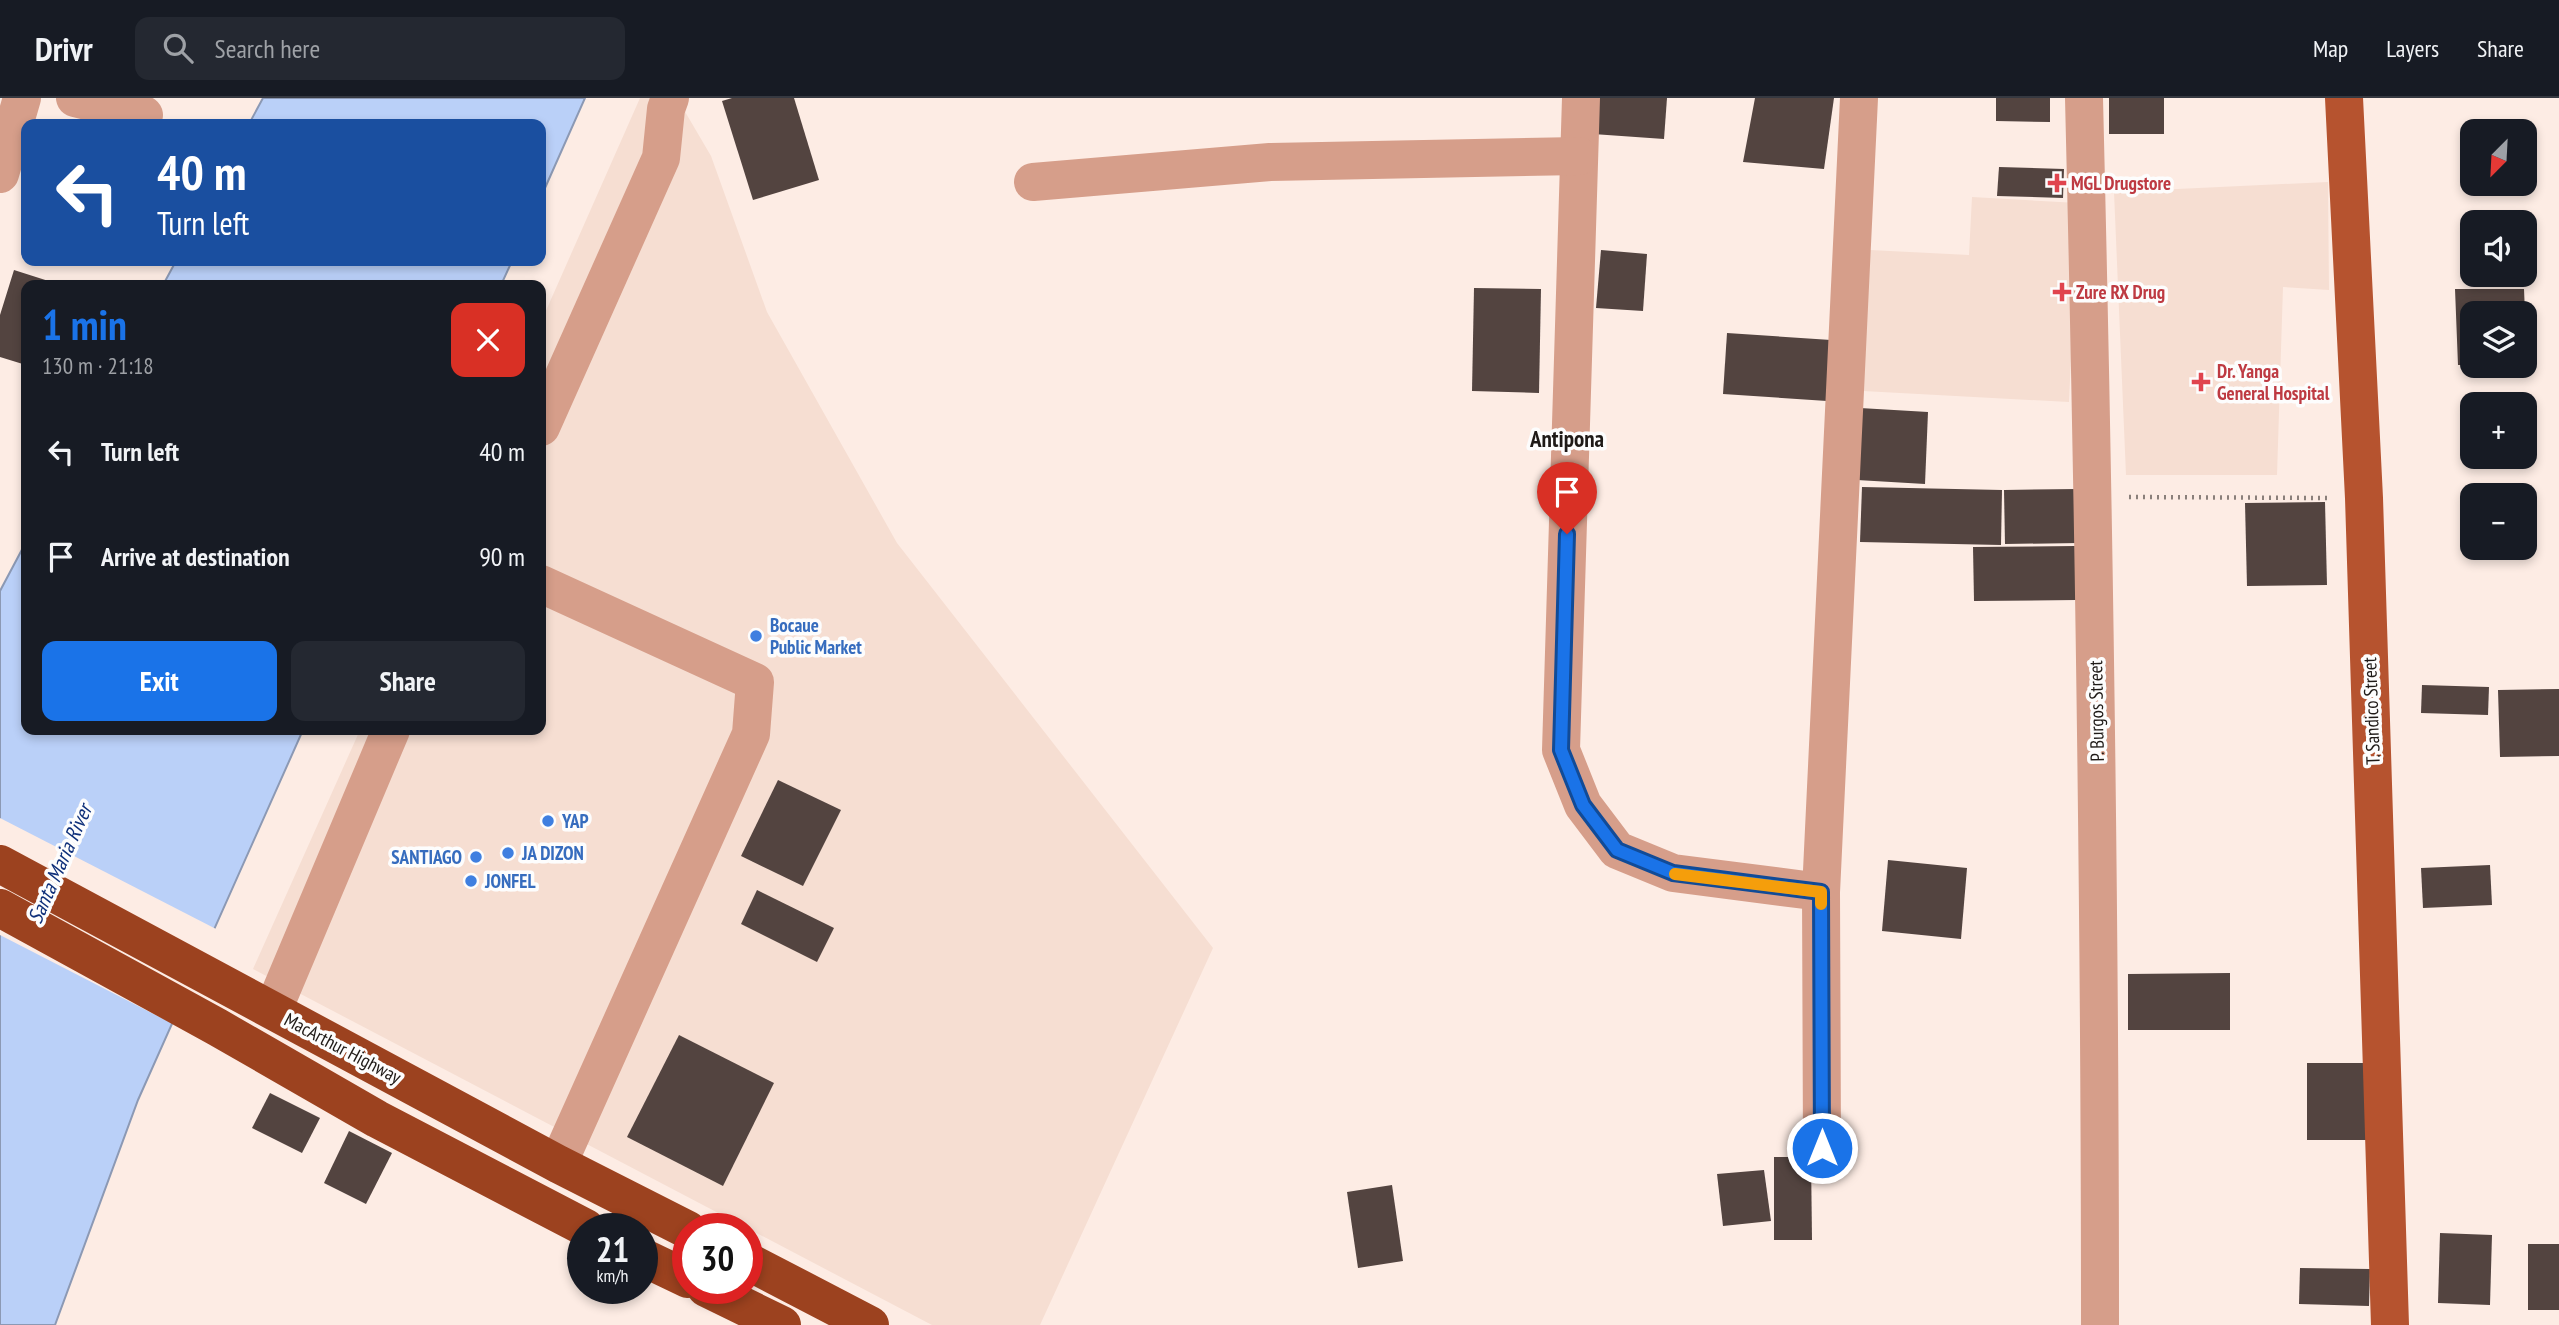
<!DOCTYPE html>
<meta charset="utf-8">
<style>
body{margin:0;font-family:"PT Sans Narrow",sans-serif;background:#242831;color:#f1f3f6;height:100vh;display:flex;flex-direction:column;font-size:26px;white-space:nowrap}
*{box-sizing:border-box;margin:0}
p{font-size:23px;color:#9ea1a6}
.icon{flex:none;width:38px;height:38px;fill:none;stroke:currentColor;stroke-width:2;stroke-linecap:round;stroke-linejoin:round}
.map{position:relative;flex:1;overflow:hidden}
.side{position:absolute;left:21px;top:182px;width:525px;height:455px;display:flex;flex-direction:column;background:#171b24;border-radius:14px;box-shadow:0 4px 10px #0003}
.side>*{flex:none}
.guide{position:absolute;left:21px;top:21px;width:525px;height:147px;border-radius:14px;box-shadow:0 4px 10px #0003;background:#1a4fa0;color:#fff;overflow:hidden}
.needle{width:46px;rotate:204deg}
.tools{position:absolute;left:2460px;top:21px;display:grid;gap:14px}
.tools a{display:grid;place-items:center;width:77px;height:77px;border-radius:14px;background:#171b24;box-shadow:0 4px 10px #0003;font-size:35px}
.speed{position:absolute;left:567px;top:1115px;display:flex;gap:14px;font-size:35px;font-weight:700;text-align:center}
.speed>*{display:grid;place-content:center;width:91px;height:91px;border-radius:50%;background:#171b24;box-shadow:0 4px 10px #0003;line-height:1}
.speed small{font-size:18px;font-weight:400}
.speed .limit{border:10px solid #d22;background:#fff;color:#111}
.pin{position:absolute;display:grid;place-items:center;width:60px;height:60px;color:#fff;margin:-72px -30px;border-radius:50% 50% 50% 0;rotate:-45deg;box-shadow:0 0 7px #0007}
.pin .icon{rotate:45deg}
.me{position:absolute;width:77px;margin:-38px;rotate:0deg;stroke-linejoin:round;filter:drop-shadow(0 0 5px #0008)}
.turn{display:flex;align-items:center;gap:24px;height:147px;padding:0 21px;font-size:32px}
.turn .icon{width:91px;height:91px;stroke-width:2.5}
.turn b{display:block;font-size:49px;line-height:60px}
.round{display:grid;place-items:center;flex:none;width:74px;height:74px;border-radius:14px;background:#242831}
.summary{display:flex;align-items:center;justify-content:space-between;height:119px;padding:0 21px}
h1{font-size:42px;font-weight:700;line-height:52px;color:#1a73e8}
.action{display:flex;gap:14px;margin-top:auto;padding:14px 21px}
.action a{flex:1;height:80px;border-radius:14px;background:#1a73e8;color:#fff;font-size:28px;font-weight:700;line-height:80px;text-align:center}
.action a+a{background:#242831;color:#f1f3f6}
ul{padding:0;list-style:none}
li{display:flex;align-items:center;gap:21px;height:105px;padding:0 21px}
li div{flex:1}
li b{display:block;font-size:26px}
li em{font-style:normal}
header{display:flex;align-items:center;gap:42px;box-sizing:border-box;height:98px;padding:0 35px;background:#171b24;border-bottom:2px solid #363941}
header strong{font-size:33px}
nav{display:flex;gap:38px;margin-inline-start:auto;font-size:24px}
.search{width:490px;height:63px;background:#242831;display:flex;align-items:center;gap:18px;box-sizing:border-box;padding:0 24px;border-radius:14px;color:#9ea1a6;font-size:26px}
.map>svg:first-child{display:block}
</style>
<header>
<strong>Drivr</strong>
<div class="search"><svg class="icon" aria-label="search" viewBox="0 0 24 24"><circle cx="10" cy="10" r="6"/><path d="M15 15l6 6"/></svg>Search here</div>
<nav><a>Map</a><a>Layers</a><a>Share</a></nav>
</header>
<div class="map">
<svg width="2559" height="1227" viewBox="0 0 2559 1227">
<rect width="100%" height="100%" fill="#fdece4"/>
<g fill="#f6ded2">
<path d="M640 0H677L711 58 767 214 897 445 1213 850 1040 1227H932L253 871 360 632H541V224Z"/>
<path d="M2328 84 2329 192 2283 189 2277 377H2126L2114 94Z"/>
<path d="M1972 99 2078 105 2069 304 1863 293 1870 152 1969 157Z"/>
</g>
<g fill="#bad0f8" stroke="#8c99b4" stroke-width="2">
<path d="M263 0H585L541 99V26H249Z"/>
<path d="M176 163H512L501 187H163Z"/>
<path d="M26 444V632H303L138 1002 55 1227H0V493Z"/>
</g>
<path fill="#fdece4" d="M0 720 218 832 175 927 0 837Z"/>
<g fill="#534440">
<path d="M732 0H794L819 82 753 102 722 3Z"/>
<path d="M1595 0H1667L1664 41 1593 36Z"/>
<path d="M1755 0H1834L1824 71 1743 64Z"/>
<path d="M1996 0H2050V24L1996 23Z"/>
<rect x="2109" y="0" width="55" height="36"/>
<path d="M1999 69 2064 71 2063 100 1997 98Z"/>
<path d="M1601 152 1647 156 1643 213 1596 210Z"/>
<path d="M14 172 61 187H26V267L0 259V217Z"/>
<path d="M1474 190 1541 191 1539 295 1472 293Z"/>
<path d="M2455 191H2524L2525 215H2473V267H2458Z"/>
<path d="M1727 235 1831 242 1827 303 1723 296Z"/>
<path d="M1860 310 1928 314 1925 386 1857 382Z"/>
<path d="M1862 389 2002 392 2001 447 1860 444Z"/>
<path d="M2078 391 2079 445 2005 446 2004 392Z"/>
<path d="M2325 404 2327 487 2247 488 2245 405Z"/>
<path d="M2075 448 2076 502 1974 503 1973 449Z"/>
<path d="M2422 587 2489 589 2488 617 2421 615Z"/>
<path d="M2559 591V658L2500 659 2498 592Z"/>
<path d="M778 682 841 712 803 788 741 758Z"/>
<path d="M1888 762 1967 770 1961 841 1882 833Z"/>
<path d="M2490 767 2492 807 2423 810 2421 770Z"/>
<path d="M757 792 834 830 817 864 741 826Z"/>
<path d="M2230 875V932H2128V876Z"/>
<path d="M679 937 774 985 723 1088 627 1039Z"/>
<path d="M2307 965H2369L2370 1042H2307Z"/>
<path d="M270 995 320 1020 302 1055 252 1030Z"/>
<path d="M349 1033 392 1055 366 1106 324 1085Z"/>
<path d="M1774 1059H1811L1812 1142H1774Z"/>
<path d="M1764 1072 1771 1123 1723 1128 1717 1076Z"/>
<path d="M1392 1087 1403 1163 1358 1170 1347 1094Z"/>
<path d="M2440 1135 2492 1137 2490 1207 2438 1205Z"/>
<rect x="2528" y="1146" width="31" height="66"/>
<path d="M2300 1170 2370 1171 2369 1208 2299 1206Z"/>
</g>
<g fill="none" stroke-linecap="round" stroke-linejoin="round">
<path stroke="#8a7f7a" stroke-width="4.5" stroke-dasharray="2 5" stroke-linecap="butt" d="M2129 399 2327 400"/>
<g stroke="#d69e8a" stroke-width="38">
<path d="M75 0 144 17"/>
<path d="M1581 0 1561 652 1583 707 1617 752 1673 775 1821 794"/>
<path d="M2084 0C2094 409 2100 818 2100 1227"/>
<path d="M0 76 22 0"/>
<path d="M1033 84 1270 64 1579 58"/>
<path d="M541 329 661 60 666 11 670 0"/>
<path d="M541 486 755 584 751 636 558 1066"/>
<path d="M273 912 391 632"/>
<path d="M1822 1050 1821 794 1859 0"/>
</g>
<path stroke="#b6532f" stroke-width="38" d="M2344 0 2364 400 2390 1227"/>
<g stroke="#9c421f" stroke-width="38">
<path d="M0 766 558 1066 688 1132"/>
<path d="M0 810 217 929 377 1021 586 1130"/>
<path d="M642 1159 688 1181"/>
<path d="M747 1163 870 1227"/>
<path d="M706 1190 782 1227"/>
</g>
</g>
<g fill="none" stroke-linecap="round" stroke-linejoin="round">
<g stroke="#114b97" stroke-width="18">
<path id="route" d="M1567 436 1561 652 1583 707 1617 752 1673 775 1821 794 1822 1050"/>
</g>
<use href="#route" stroke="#1a73e8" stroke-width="12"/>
<path stroke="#f59e0b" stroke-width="12" d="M1675 776 1821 794V806"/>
</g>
<g fill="#e0444e" stroke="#fdfdfd" stroke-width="2.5">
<path d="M2053.5 74.5h7v7h7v7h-7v7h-7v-7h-7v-7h7z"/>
<path d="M2058.5 183.5h7v7h7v7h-7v7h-7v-7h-7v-7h7z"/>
<path d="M2197.5 273.5h7v7h7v7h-7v7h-7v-7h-7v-7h7z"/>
</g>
<g fill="#3f7fe0" stroke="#fdfdfd" stroke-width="2.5">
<circle cx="756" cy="538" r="7"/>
<circle cx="548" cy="723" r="7"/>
<circle cx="508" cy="755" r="7"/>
<circle cx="476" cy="759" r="7"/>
<circle cx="471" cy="783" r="7"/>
</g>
<g text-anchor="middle" stroke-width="7" stroke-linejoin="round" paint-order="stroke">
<g font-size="19" font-weight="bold" fill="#be3a42" stroke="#fdfdfd" text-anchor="start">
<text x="2071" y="92">MGL Drugstore</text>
<text x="2076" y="201">Zure RX Drug</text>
<text x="2217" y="280">Dr. Yanga<tspan x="2217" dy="22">General Hospital</tspan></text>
</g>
<g font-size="19" font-weight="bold" fill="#366cbe" stroke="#fdfdfd" text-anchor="start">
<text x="770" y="534">Bocaue<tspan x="770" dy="22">Public Market</tspan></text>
<text x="562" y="730">YAP</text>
<text x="522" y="762">JA DIZON</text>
<text x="462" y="766" text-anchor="end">SANTIAGO</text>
<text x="485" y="790">JONFEL</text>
</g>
<g font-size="19" fill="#1f1a17" stroke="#fdfdfd">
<text transform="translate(2096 613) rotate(-91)" y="7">P. Burgos Street</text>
<text transform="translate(2371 613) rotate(-92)" y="7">T. Sandico Street</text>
<text transform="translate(343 950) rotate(28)" y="7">MacArthur Highway</text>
</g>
<g font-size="21" font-style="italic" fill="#0f307a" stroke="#fdfdfd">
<text transform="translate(60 766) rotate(-66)" y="7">Santa Maria River</text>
</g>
<g font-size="23" font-weight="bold" fill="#1f1a17" stroke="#fdfdfd">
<text x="1567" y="349">Antipona</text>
</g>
</g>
</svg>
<div class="tools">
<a><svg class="needle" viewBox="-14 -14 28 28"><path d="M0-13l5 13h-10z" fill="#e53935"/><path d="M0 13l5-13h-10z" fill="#9ea1a6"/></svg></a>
<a><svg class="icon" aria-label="sound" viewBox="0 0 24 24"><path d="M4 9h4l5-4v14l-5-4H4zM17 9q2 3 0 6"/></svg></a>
<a><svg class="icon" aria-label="layers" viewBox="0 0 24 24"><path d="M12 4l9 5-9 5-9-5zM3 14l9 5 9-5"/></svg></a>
<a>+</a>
<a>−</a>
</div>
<div class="speed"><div>21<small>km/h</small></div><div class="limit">30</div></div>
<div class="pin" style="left:1567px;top:436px;background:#d93025"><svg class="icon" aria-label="arrive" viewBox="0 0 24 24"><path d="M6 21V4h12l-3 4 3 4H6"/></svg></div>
<svg class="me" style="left:1822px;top:1050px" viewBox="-20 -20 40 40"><circle r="17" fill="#1a73e8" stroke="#fff" stroke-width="3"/><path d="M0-11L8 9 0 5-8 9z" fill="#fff"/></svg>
<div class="guide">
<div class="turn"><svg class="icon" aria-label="left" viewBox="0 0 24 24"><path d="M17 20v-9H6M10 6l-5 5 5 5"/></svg><div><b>40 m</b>Turn left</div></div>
</div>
<section class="side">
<div class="summary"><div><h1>1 min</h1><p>130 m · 21:18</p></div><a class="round" style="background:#d93025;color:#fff"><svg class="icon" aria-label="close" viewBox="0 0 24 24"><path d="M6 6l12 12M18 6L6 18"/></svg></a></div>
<ul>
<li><svg class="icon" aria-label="left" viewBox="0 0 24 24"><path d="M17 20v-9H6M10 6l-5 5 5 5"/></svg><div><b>Turn left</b></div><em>40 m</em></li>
<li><svg class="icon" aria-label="arrive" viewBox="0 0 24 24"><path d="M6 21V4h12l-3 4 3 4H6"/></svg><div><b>Arrive at destination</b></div><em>90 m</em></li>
</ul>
<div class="action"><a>Exit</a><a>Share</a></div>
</section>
</div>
